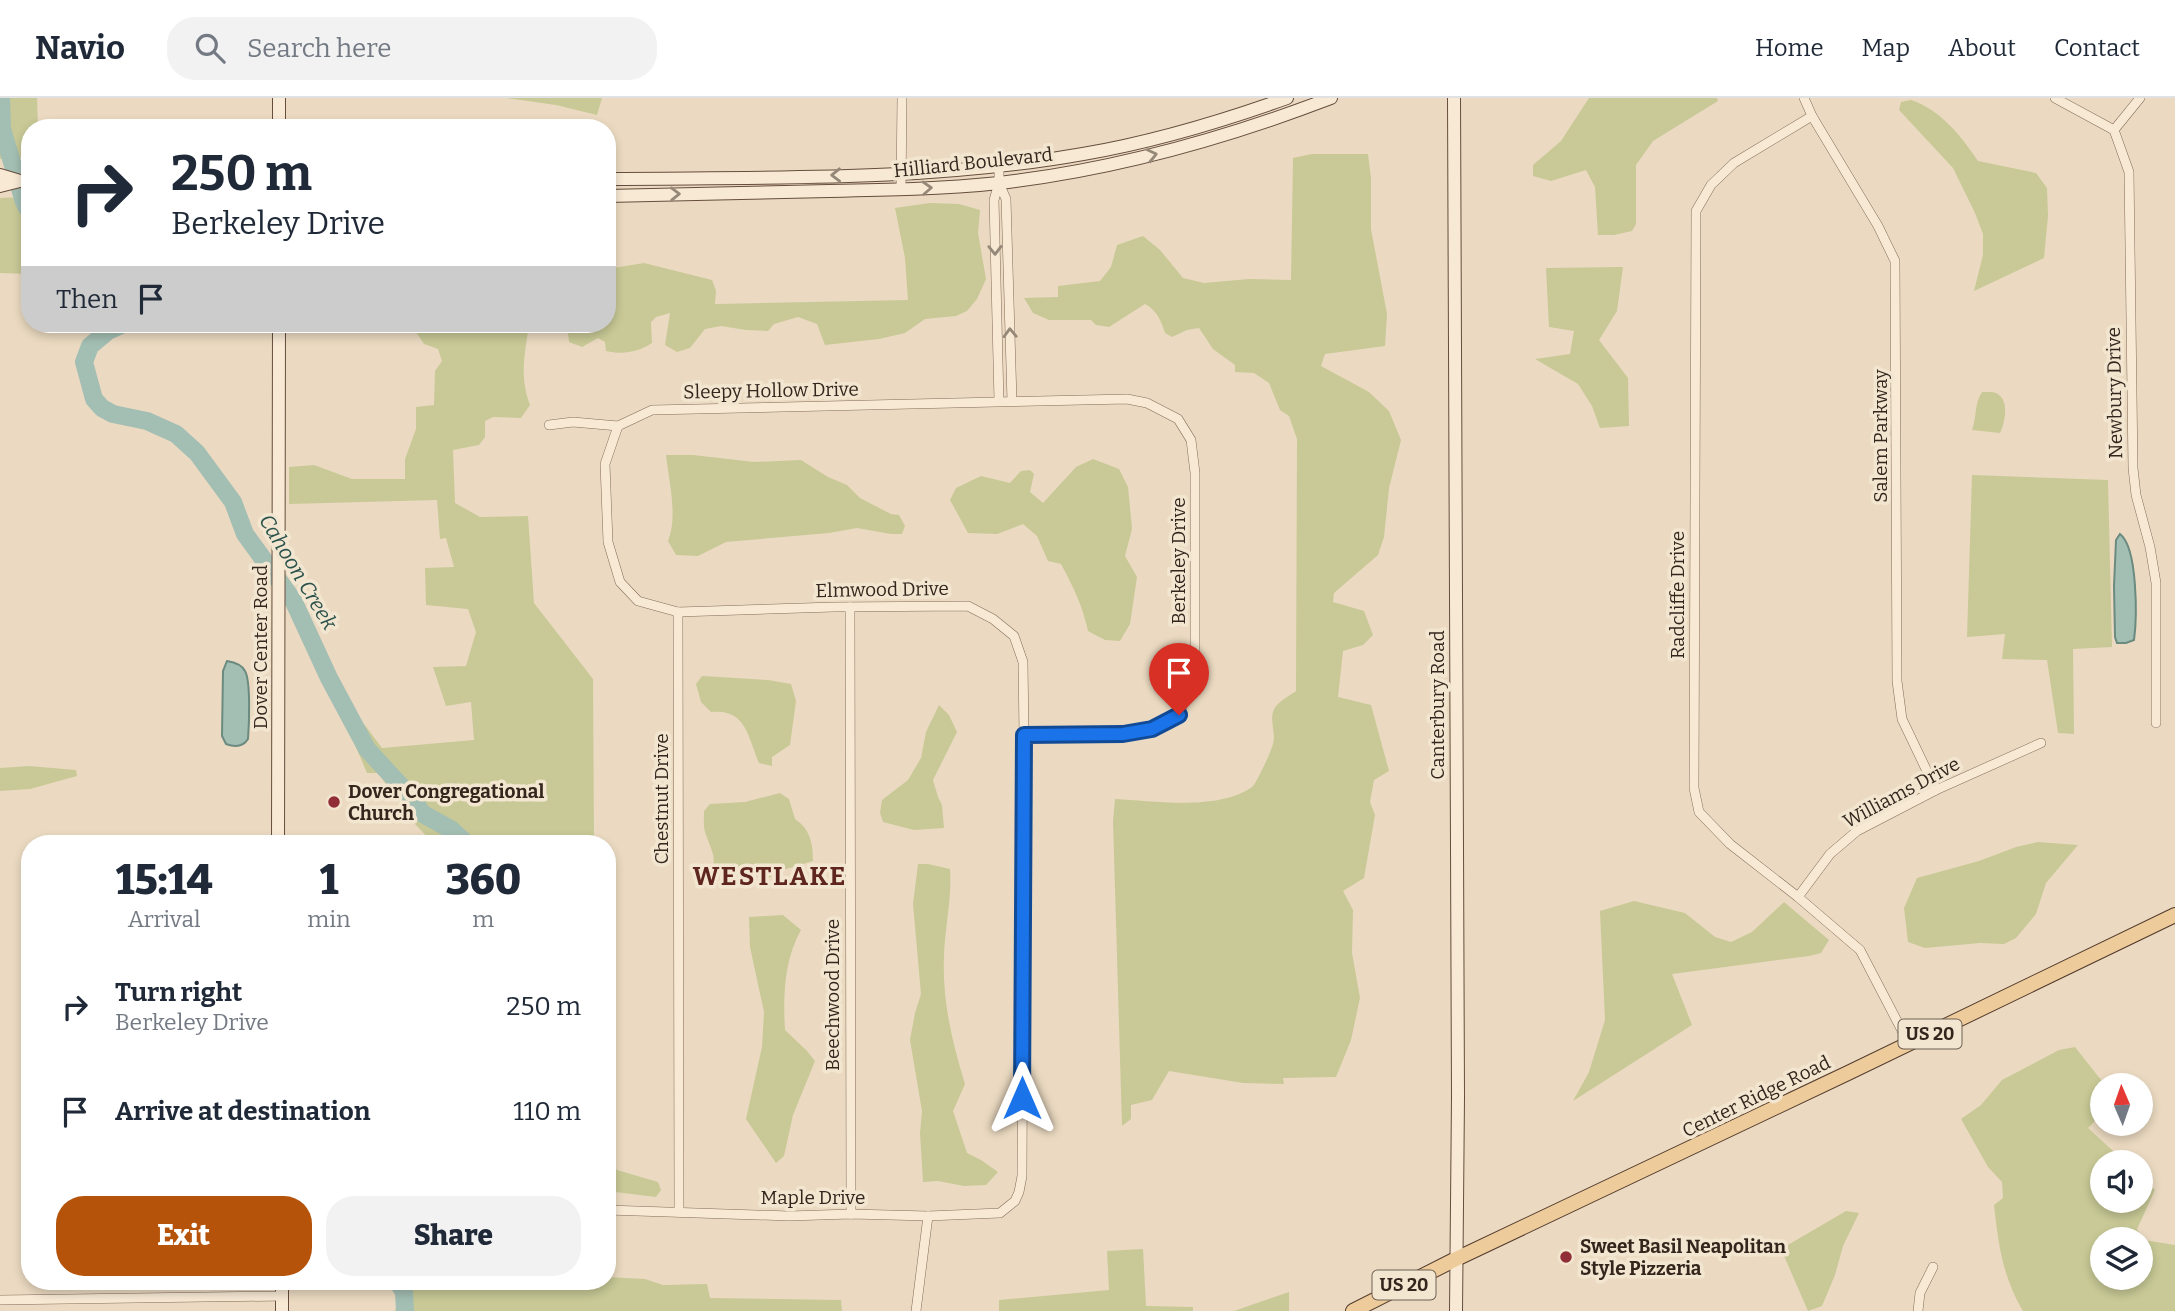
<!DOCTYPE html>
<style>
body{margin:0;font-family:Bitter,serif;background:#f2f2f3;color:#1f2937;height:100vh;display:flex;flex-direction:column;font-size:26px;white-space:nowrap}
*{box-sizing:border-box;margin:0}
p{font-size:23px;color:#747a83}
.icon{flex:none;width:38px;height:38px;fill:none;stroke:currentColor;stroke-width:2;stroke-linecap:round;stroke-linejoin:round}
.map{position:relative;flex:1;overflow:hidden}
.side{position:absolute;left:21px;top:737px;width:595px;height:455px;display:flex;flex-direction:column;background:#fff;border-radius:28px;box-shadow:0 4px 10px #0003}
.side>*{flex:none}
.banner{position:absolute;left:21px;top:21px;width:595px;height:214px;border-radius:28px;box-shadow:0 4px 10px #0003;background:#fff;color:#1f2937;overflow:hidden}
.needle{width:46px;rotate:358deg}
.controls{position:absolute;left:2090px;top:975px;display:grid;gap:14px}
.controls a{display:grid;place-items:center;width:63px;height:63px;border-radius:50%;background:#fff;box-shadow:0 4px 10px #0003;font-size:35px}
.pin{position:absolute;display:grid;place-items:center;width:60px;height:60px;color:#fff;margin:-72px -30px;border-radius:50% 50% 50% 0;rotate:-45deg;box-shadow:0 0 7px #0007}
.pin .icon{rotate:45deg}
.me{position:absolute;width:77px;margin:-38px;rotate:0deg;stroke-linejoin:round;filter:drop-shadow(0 0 5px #0008)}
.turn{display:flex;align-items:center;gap:24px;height:147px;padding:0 35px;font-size:32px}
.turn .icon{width:91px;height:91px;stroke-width:2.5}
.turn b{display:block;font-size:49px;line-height:60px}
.then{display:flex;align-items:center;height:66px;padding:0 35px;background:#0003;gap:14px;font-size:26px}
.eta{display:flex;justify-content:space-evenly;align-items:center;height:119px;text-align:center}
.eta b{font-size:42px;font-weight:800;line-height:49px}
.action{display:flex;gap:14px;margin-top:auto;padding:14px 35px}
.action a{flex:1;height:80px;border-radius:28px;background:#b45309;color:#fff;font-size:28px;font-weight:800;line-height:80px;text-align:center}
.action a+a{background:#f2f2f3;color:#1f2937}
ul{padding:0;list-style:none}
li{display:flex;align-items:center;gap:21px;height:105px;padding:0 35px}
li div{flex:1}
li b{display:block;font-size:26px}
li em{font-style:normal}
header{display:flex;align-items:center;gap:42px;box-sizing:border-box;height:98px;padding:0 35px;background:#fff;border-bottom:2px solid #e0e1e3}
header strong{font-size:33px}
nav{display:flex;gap:38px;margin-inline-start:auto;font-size:24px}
.search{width:490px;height:63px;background:#f2f2f3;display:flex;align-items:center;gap:18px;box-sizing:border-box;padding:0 24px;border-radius:28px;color:#747a83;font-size:26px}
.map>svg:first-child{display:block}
</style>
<header>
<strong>Navio</strong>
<div class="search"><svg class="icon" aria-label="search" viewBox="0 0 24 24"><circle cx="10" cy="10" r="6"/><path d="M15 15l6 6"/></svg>Search here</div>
<nav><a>Home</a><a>Map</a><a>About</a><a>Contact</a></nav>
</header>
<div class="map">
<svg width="2175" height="1213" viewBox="0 0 2175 1213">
<rect width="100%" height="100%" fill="#ebdac1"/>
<g fill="#c8c996" fill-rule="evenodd">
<path d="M0 0H37L38 30H30V59L0 61Z"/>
<path d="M507 0H602L597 17 556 7Z"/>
<path d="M1589 0H1717L1718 3 1653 43 1636 67V126L1632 133 1614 137H1598L1595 89 1586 72 1551 83 1533 78V67L1561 43Z"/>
<path d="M1911 2C1941 12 1961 38 1978 63L2036 75 2047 90 2048 118 2044 160 1974 193 1983 157V136L1975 115 1953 70 1899 12 1901 4Z"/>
<path d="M1312 56H1368L1371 80V131L1387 216 1385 248 1325 256 1321 268 1369 294 1389 313 1401 342 1389 390 1384 439 1378 457 1334 495 1333 504 1364 513 1373 537 1363 547 1343 553 1338 599 1371 607 1389 673 1374 682 1370 704 1375 717 1364 780 1343 793 1353 812 1352 855 1360 900 1351 942 1336 979 1283 980 1284 986 1243 985 1169 973 1152 1002 1131 1007V1021L1122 1028 1113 723 1115 701C1155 703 1218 713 1252 689 1256 687 1272 651 1273 646 1276 636 1270 624 1273 614 1275 605 1289 598 1296 593L1297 341 1289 318 1280 312 1269 285 1254 275 1235 274V267L1213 251 1199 230 1187 232 1172 239 1165 235C1161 223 1157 212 1145 206L1109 229 1096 227 1091 222H1049L1033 215 1024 200 1058 199V188L1100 183 1111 169 1117 147 1143 138 1160 152 1183 180 1204 185 1249 181 1291 182 1293 60Z"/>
<path d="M0 100C7 100 16 98 22 103 35 114 30 159 30 176L0 175Z"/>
<path d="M930 105 959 106 980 112 978 135 986 181 977 201 967 213 956 218 925 221 905 235 879 241 825 247 817 226 798 219 774 226 768 233 746 232 721 228 705 231 690 250 677 254 665 247 670 215 656 219 651 224 652 245C638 254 623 257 606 253L605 244 598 240 582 249 569 244 568 235 570 226H607V171L644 165 712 182 716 193 715 206 908 202 905 160 895 110Z"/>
<path d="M1623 169 1617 213 1599 242 1628 280 1629 328 1600 330 1592 308 1578 286 1535 261 1570 256 1574 233 1549 229 1546 170Z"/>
<path d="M407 226H529C525 257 519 277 530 307L521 320 493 319 485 323V339L479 347 453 352 455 405 480 419 528 418 534 505 593 581 594 745H433L415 726 378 675H367L347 628 364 626 382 650 474 642 471 604 446 608 433 569 466 568 476 534 468 511 426 507 425 470 454 469 446 440 440 441 437 402 289 406V369L314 367 352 381H405V361L416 331V309L434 307 435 273 442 263 438 251 424 246 412 228Z"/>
<path d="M1982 294C1987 294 1996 293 1999 297 2009 304 2005 326 2000 335L1972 332C1977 319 1974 306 1982 294Z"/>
<path d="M666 357H693L754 364 801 362 828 379 847 387 860 400 891 416 899 417 905 428 902 436H891L857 430 829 435 726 444 698 458 676 457 668 443C678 418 669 384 666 357Z"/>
<path d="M1093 361 1119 371 1128 389 1132 431 1125 458 1137 479 1130 526 1120 543 1105 542 1088 533C1083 509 1073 488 1061 466L1048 463 1037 438 1023 426 997 436 968 435 950 402 956 390 981 378 1010 385 1021 373 1030 372 1034 376 1030 394 1043 405 1076 369Z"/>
<path d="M1972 377 2108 382 2112 549 2073 551 2074 636 2058 635 2047 562 2002 561 2005 536 1967 539Z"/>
<path d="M702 578 768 582 791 586 796 603 790 647 772 659V668L759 665C748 639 746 610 711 614L701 604 696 586Z"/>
<path d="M939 607 949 617 957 634 933 682 938 699 942 707 944 730 914 732 883 724 880 715 882 702 908 682 921 660 926 634Z"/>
<path d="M29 668 76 672 77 678 30 691 0 693V670Z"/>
<path d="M780 695 789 701 795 721C810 731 813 745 813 763L783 772 765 782 743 772 715 776 712 772C717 759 710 749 706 737 703 730 704 721 704 713L710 706 745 704Z"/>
<path d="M2038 744 2078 747 2046 785 2036 816 2016 840 2004 846 1980 845 1925 850 1908 844 1904 810 1917 780 1979 763 2016 749Z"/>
<path d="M918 766H928L950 771C952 801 945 828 944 858 942 902 952 944 965 986L953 1013 967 1055 981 1062 998 1074 986 1087 964 1088 938 1083 923 1084 920 1035 922 1013 910 942 915 915 921 896 913 806Z"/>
<path d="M1634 803 1685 815 1715 839 1731 844 1752 834 1784 804 1829 842 1821 855 1809 858 1672 876 1692 927 1573 1003 1589 974 1605 922 1600 813Z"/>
<path d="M783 817 801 832C784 862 783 898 785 932L807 953 815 963 793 1017 784 1058 776 1065 746 1021 762 949 764 914 750 849 749 819Z"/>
<path d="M2075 949 2105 987H2102V1016L2088 1030 2125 1064H2102V1102H2140V1079L2155 1092 2137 1131 2144 1142 2175 1147V1213H2023C2003 1180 1998 1145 1994 1107L2003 1100 2002 1084 1988 1069 1961 1021 1981 1007 2002 982 2059 952ZM2102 1141H2140V1180H2102Z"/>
<path d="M607 1060 617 1072 658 1084 661 1092 656 1099 607 1093Z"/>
<path d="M1846 1113 1859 1115 1843 1148 1835 1177 1822 1208 1808 1213 1781 1151Z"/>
<path d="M1143 1151 1146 1208 1193 1209V1213H999V1202L1109 1192 1107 1153Z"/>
<path d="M607 1179 645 1181 663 1187 707 1186 710 1200 841 1202 842 1213H395L398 1203 388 1183H607Z"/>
<path d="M1289 1194V1213H1234Z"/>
</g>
<g fill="#a3beb3" stroke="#6b8b80" stroke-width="2">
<path d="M2120 436C2138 450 2137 520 2134 542L2126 545H2117L2115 539 2114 488 2116 442Z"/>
<path d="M227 563C233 564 242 567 245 573 251 583 249 628 248 641 243 649 234 649 226 646L222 638 223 573Z"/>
</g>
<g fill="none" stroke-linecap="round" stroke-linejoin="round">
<g stroke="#a3beb3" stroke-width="18">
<path d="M1 0 2 31 24 104 30 115"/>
<path d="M123 226 108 233 90 248 84 264 94 301 102 310 113 316 147 323 176 336 197 355 233 404 245 436 293 502 329 580 367 651 412 700 423 716 452 732 467 746"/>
<path d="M397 1183 404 1194 405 1213"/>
</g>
<g stroke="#846c5a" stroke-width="10">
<g id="street">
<path d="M1804 0 1812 18 1878 128 1895 163 1897 583 1902 621 1936 692"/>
<path d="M2055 0 2114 32 2129 74 2133 370 2136 397 2150 449 2156 485V625"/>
<path d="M1812 18 1734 65 1711 87 1696 113 1694 690 1699 714 1730 746 1798 799 1860 852 1909 946"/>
<path d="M2114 32 2140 0"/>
<path d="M999 68V85L1006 101 1012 303"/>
<path d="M901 91 902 0"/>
<path d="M999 303 994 102 999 85"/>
<path d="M549 327 573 324 618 328 652 312 1127 301 1147 305 1178 321 1191 342 1195 375V558L1193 581 1179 617 1152 631 1123 636 1024 637"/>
<path d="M850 509 851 1116"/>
<path d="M678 514 679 1114"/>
<path d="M1798 799 1830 756 1857 733 1936 692 2041 645"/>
<path d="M607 1112 789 1118 851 1116 928 1118 1000 1115 1015 1103 1019 1094 1022 1078 1024 637 1023 564 1014 538 993 521 968 508 834 509 678 514 638 503 620 484 608 444 605 366 618 328"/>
<path d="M0 1202 282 1198"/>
<path d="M916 1213 928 1118"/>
<path d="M1918 1213 1920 1195 1933 1169"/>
</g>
</g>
<g stroke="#664d3d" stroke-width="14">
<g id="secondary">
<path d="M1454 0 1458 999 1456 1213"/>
<path d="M279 30V0"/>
<path d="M0 77 20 83H30"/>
<path d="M607 81C766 79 926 84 1083 56 1153 44 1220 24 1287 0"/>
<path d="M0 88 20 83"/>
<path d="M607 98C681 96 755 95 829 93 886 92 942 91 999 85 1113 72 1224 41 1331 0"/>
<path d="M278 746 279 226"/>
<path d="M282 1183V1213"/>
</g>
</g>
<g stroke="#523b2e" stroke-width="16">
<path id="primary" d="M1353 1213 1456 1161 1848 975 2175 817"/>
</g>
<use href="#street" stroke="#f7e9d4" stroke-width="9"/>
<use href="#secondary" stroke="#f7e9d4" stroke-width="12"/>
<use href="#primary" stroke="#edcb9a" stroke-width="14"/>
</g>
<defs><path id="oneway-chevron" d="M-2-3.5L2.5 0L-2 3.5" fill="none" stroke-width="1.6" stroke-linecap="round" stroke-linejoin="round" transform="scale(1.75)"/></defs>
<g stroke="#968878">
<use href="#oneway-chevron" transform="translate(1152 57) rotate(-13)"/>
<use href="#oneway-chevron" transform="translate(836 77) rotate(179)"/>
<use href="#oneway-chevron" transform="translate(927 90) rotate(-3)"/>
<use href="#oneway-chevron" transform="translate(675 96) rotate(-1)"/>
<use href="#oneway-chevron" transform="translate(995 152) rotate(89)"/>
<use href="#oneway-chevron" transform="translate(1010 235) rotate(-92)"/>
</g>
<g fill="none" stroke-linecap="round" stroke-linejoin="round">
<g stroke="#114b97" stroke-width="18">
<path id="route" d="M1022 1000 1024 637 1123 636 1152 631 1179 617"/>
</g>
<use href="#route" stroke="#1a73e8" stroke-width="12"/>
</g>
<g fill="#902d37" stroke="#f3e6d0" stroke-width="2.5">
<circle cx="334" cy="704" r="7"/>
<circle cx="1566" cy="1159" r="7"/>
</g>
<g text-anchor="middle" stroke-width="7" stroke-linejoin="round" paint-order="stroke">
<g fill="#f3e6d0" stroke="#6d6053" stroke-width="2">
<rect x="1898.5" y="921.5" width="63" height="29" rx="5"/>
<rect x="1372.5" y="1172.5" width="63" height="29" rx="5"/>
</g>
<g font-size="18" font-weight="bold" fill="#34261d">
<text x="1930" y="942">US 20</text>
<text x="1404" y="1193">US 20</text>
</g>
<g font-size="19" fill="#34261d" stroke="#f3e6d0">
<text transform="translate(973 64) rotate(-6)" y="7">Hilliard Boulevard</text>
<text transform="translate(771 292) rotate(-1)" y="7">Sleepy Hollow Drive</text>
<text transform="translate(2114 295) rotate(-91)" y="7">Newbury Drive</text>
<text transform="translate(1880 338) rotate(-90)" y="7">Salem Parkway</text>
<text transform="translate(1178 463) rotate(-90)" y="7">Berkeley Drive</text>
<text transform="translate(882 491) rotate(-1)" y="7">Elmwood Drive</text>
<text transform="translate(1677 497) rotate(-90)" y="7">Radcliffe Drive</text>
<text transform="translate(260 549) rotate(-90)" y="7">Dover Center Road</text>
<text transform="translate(1437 607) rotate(-90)" y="7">Canterbury Road</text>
<text transform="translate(1901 694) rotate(-28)" y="7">Williams Drive</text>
<text transform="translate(661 701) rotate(-90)" y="7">Chestnut Drive</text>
<text transform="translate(832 897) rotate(-90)" y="7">Beechwood Drive</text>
<text transform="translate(1756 998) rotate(-26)" y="7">Center Ridge Road</text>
<text x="813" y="1106">Maple Drive</text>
</g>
<g font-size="19" font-weight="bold" fill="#34261d" stroke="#f3e6d0" text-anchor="start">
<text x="348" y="700">Dover Congregational<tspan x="348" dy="22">Church</tspan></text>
<text x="1580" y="1155">Sweet Basil Neapolitan<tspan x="1580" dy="22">Style Pizzeria</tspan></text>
</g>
<g font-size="21" font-style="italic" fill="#2d534d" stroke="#f3e6d0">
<text transform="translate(298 474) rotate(59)" y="7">Cahoon Creek</text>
</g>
<g font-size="26" font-weight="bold" letter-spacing="2" fill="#5f261f" stroke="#f3e6d0">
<text x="770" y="787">WESTLAKE</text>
</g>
</g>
</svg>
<div class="controls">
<a><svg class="needle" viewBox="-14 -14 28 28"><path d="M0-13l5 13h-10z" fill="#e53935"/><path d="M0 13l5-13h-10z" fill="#747a83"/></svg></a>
<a><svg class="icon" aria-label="sound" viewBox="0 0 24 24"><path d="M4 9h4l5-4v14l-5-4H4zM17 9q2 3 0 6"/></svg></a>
<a><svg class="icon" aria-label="layers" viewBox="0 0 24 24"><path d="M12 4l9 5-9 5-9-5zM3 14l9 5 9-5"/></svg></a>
</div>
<div class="pin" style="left:1179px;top:617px;background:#d93025"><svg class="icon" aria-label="arrive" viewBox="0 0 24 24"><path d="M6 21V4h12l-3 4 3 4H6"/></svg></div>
<svg class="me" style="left:1022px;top:1000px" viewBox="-20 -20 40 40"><path d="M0-17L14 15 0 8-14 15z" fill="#1a73e8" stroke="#fff" stroke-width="4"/></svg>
<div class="banner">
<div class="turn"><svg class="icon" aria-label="right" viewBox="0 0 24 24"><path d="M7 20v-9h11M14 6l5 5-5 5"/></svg><div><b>250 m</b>Berkeley Drive</div></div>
<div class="then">Then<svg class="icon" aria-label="arrive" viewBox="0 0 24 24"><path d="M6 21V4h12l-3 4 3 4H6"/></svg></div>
</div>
<section class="side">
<div class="eta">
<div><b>15:14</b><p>Arrival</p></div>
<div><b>1</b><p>min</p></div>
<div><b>360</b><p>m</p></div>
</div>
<ul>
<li><svg class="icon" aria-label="right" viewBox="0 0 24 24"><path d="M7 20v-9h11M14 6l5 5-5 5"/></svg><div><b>Turn right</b><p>Berkeley Drive</p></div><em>250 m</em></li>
<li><svg class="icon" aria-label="arrive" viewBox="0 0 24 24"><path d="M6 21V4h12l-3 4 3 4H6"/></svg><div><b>Arrive at destination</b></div><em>110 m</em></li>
</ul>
<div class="action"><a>Exit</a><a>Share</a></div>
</section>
</div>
